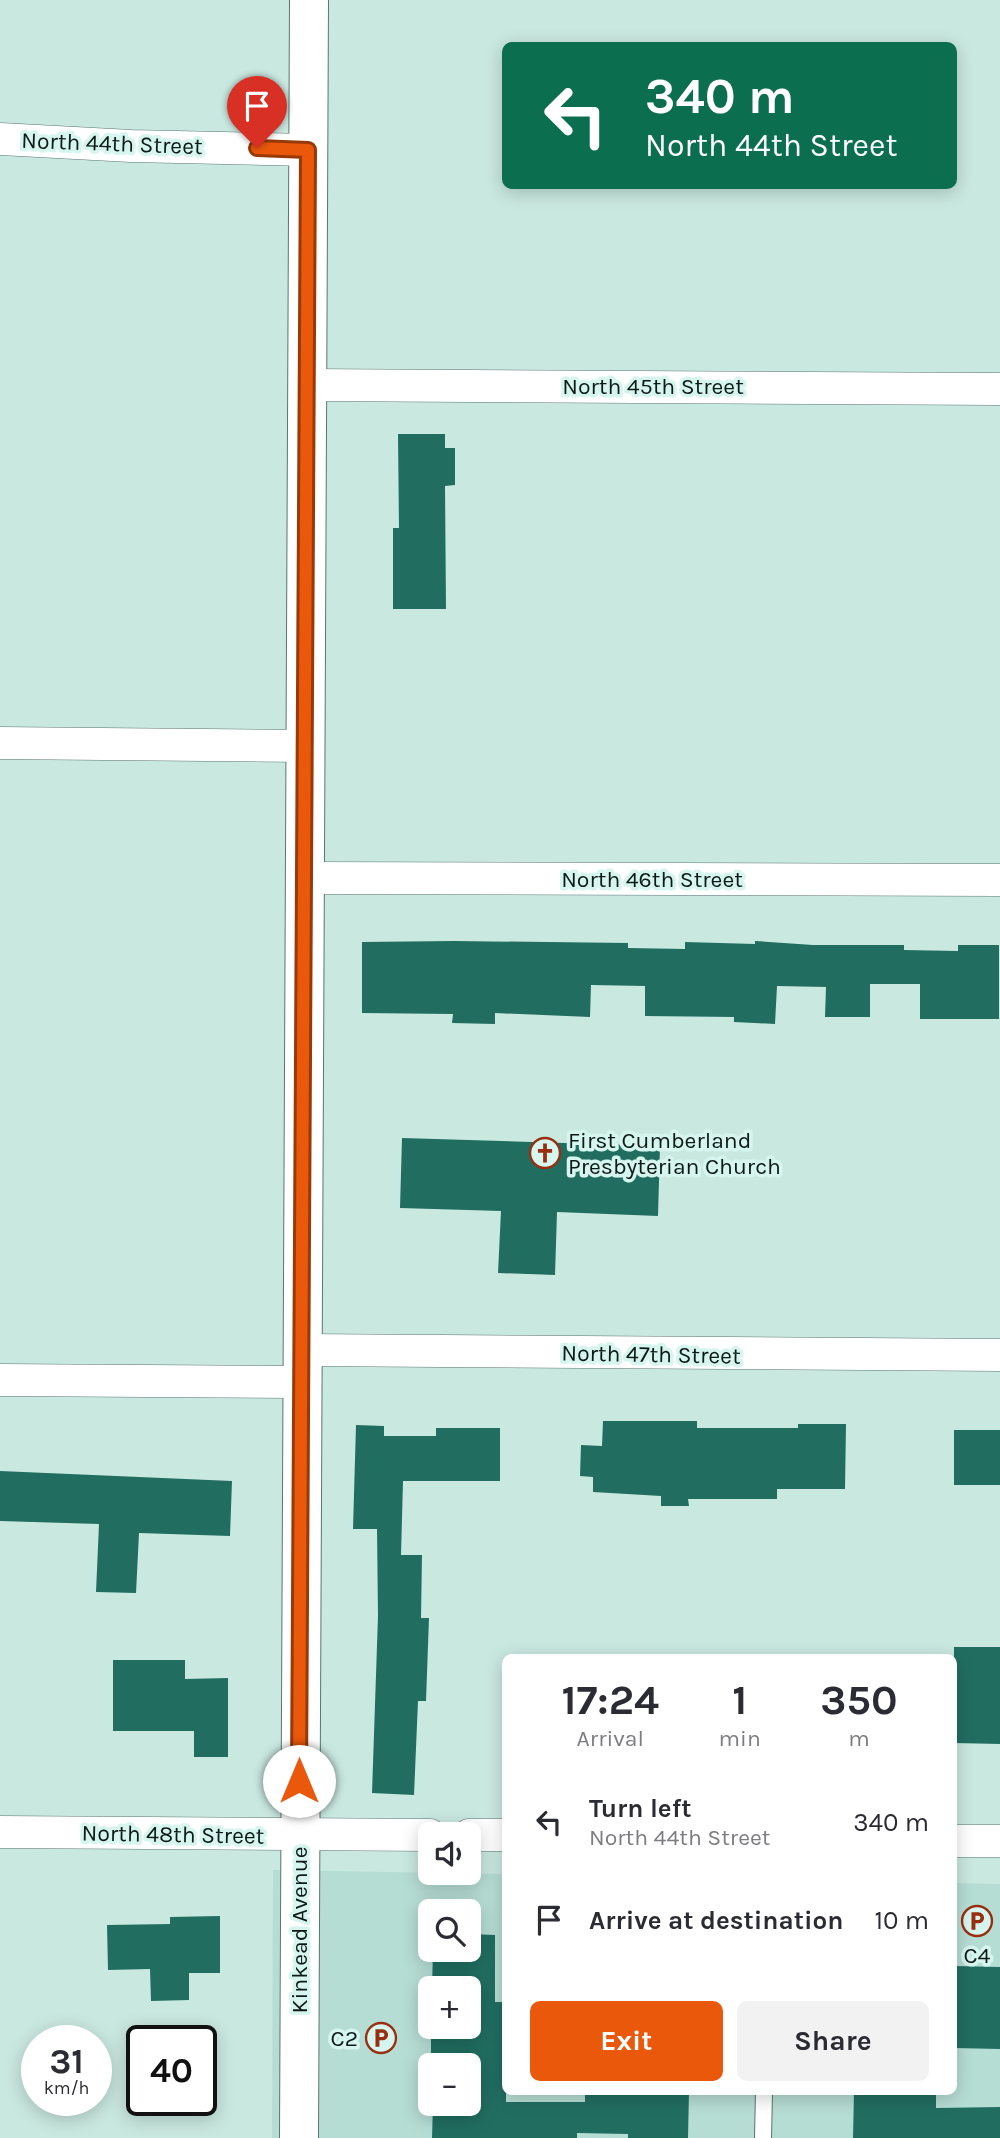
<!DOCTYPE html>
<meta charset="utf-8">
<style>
body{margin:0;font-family:Karla,sans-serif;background:#f2f2f3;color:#2b2b33;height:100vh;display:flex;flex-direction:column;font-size:26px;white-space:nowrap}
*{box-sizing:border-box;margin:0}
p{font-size:23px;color:#7c7c81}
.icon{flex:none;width:38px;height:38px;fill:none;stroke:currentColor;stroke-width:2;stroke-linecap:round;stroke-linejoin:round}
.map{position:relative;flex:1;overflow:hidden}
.sheet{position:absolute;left:502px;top:1654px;width:455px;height:441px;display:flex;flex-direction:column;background:#fff;border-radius:10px;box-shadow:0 4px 18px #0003}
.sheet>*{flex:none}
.top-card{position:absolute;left:502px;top:42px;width:455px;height:147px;border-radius:10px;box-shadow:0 4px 18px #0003;background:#0b6e4f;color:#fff;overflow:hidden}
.controls{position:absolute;left:418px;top:1822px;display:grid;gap:14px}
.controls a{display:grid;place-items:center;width:63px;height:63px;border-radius:10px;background:#fff;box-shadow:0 4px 18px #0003;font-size:35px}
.speed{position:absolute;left:21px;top:2025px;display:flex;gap:14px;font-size:35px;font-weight:700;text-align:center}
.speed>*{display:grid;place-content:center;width:91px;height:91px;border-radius:50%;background:#fff;box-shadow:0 4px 18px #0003;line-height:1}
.speed small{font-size:18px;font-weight:400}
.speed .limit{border:4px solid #111;border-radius:10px;background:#fff;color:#111}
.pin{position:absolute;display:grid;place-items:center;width:60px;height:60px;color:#fff;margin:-72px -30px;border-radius:50% 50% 50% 0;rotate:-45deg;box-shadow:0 0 7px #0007}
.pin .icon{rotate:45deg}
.me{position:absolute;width:77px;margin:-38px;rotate:0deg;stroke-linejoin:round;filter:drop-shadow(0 0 5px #0008)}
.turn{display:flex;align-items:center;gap:24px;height:147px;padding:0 28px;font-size:32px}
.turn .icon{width:91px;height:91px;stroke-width:2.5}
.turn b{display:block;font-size:49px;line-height:60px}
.eta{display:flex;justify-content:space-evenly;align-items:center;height:119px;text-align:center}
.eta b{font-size:42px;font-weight:700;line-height:49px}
.primary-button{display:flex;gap:14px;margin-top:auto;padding:14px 28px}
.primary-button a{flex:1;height:80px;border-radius:10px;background:#ea580c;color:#fff;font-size:28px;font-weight:700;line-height:80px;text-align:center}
.primary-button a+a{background:#f2f2f3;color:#2b2b33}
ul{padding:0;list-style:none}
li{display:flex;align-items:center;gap:21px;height:98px;padding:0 28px}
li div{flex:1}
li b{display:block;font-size:26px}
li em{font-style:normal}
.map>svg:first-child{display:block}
</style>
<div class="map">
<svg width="1000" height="2138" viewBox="0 0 1000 2138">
<rect width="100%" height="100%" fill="#c9e8e0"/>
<path fill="#b6ddd4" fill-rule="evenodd" d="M273 1870 506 1874V2091H954V1883L1000 1884V2138H272ZM430 1911H469V1950H430ZM430 1988H469V2026H430ZM430 2065H469V2104H430Z"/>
<g fill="#216e61">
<path d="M398 434H445V448H455V485L445 486 446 609H393V528H399Z"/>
<path d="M454 941 628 943V948L685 949V942L755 944V941L813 945H904V950L958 951V945H999V1019H920V984H870V1017H825L826 987 777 986 775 1024 734 1022V1017L645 1016V986L591 985 590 1017 495 1013V1024L452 1023 453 1014 362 1013V942Z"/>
<path d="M402 1138 660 1146 658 1216 557 1212 555 1275 498 1273 501 1211 400 1208Z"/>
<path d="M603 1421H697V1428H798V1424H846L845 1489H777V1499H688L689 1506H661V1496L593 1492V1477L580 1476 581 1445 602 1446Z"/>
<path d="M356 1425 384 1426V1436H436V1428H500V1481H403L401 1555H422L421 1618H429L426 1701H418L414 1795 372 1793 378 1616 377 1529H353Z"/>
<rect x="954" y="1430" width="46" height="55"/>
<path d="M0 1471 232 1481 230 1536 139 1533 136 1593 96 1592 99 1524 0 1521Z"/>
<path d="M954 1647H1000V1744L954 1743Z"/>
<path d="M113 1660H185V1679L228 1678V1757H194V1731H113Z"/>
<path d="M220 1916V1973H189V2000L151 2001 150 1969 108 1970 107 1925 170 1924V1917Z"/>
<path d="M469 1934 495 1935V2002H506V2102H585V2091H689L688 2138H628V2134L577 2133V2138H432L433 2104H469V2065H434V2062H431V2026H469V1988H432L433 1950H469Z"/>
<path d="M954 1966 1000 1967V2049L954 2048Z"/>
<path d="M854 2091H936V2108L1000 2107V2138H853Z"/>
</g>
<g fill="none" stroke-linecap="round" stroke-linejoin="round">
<g stroke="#5a7670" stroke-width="18">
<path id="service" d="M763 2138 764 2091"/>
</g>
<g stroke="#5a7670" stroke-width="33">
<g id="minor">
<path d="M0 139 131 146 308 150"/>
<path d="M307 385 1000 389"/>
<path d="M0 743 304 746"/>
<path d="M304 878 1000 880"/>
<path d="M302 1350 1000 1355"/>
<path d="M0 1380 301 1382"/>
<path d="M0 1832 430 1835"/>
<path d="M469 1835H506"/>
<path d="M954 1841H1000"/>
</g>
</g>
<g stroke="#5a7670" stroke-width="40">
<path id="tertiary" d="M299 2138 309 0"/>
</g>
<use href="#service" stroke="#fff" stroke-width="16"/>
<use href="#minor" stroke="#fff" stroke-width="32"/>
<use href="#tertiary" stroke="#fff" stroke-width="38"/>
</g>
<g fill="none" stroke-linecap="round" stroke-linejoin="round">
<g stroke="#983908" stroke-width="18">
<path id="route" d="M257 148 308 150 299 1781"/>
</g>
<use href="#route" stroke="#ea580c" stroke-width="12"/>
</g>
<defs>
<g id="church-ring" transform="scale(1.575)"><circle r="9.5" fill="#d6f5ee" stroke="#972f10" stroke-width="1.5"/><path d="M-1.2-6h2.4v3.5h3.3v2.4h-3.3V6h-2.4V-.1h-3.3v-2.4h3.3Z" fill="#972f10"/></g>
<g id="parking-ring" transform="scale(1.575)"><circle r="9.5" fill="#d6f5ee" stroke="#972f10" stroke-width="1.5"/><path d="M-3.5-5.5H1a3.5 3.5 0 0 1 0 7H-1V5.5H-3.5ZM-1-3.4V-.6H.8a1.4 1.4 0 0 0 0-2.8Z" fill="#972f10"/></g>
</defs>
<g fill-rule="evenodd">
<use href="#church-ring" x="545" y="1153"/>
<use href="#parking-ring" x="977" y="1921"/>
<use href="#parking-ring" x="381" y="2038"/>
</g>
<g text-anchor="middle" stroke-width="7" stroke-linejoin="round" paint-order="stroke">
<g font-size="23" fill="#0e1a17" stroke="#d6f5ee">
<text transform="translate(112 143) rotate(2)" y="8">North 44th Street</text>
<text x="653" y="394">North 45th Street</text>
<text x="652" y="887">North 46th Street</text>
<text transform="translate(651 1354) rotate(1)" y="8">North 47th Street</text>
<text transform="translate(173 1834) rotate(1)" y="8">North 48th Street</text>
<text transform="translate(299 1930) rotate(-90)" y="8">Kinkead Avenue</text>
</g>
<g font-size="23" fill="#0e1a17" stroke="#d6f5ee" text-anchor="start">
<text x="568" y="1148">First Cumberland<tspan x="568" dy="26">Presbyterian Church</tspan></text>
<text x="977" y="1963" text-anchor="middle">C4</text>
<text x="358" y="2046" text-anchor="end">C2</text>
</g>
</g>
</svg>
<div class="controls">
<a><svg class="icon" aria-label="sound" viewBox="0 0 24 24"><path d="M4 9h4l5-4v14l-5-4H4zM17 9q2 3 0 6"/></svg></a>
<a><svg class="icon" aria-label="search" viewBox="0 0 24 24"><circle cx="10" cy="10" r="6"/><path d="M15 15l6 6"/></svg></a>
<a>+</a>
<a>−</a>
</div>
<div class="speed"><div>31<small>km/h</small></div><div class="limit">40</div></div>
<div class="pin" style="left:257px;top:148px;background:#d93025"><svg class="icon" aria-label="arrive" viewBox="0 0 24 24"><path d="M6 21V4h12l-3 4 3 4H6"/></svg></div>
<svg class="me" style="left:299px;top:1781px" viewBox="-20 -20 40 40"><circle r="19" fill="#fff"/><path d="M0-13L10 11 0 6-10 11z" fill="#ea580c"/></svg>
<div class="top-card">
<div class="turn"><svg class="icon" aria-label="left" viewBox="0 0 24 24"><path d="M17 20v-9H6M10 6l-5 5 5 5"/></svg><div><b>340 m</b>North 44th Street</div></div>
</div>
<section class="sheet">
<div class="eta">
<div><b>17:24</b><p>Arrival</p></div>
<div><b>1</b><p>min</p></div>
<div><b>350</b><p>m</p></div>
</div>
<ul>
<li><svg class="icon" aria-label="left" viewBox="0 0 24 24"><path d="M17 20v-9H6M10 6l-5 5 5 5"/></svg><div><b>Turn left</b><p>North 44th Street</p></div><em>340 m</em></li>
<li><svg class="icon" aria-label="arrive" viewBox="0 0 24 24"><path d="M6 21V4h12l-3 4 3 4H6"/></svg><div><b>Arrive at destination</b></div><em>10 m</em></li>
</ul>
<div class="primary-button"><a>Exit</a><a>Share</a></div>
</section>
</div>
